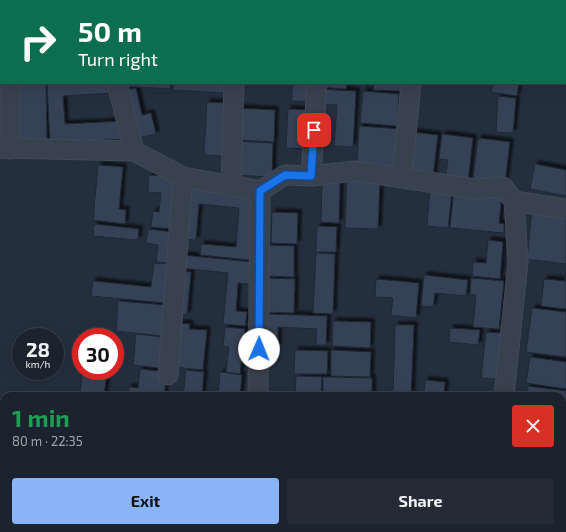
<!DOCTYPE html>
<meta charset="utf-8">
<style>
body{margin:0;font-family:"Exo 2",sans-serif;background:#242b36;color:#f1f3f6;height:100vh;display:flex;flex-direction:column;font-size:15px;white-space:nowrap}
*{box-sizing:border-box;margin:0}
p{font-size:13px;color:#a0a4aa}
.icon{flex:none;width:22px;height:22px;fill:none;stroke:currentColor;stroke-width:2;stroke-linecap:round;stroke-linejoin:round}
.map{position:relative;flex:1;overflow:hidden}
.panel{position:absolute;left:0px;top:392px;width:566px;height:140px;display:flex;flex-direction:column;background:#1b232e;border-radius:12px 12px 0 0;box-shadow:0 4px 16px #0002,0 0 0 1px #39404a}
.panel>*{flex:none}
.hud{position:absolute;left:0px;top:0px;width:566px;height:84px;box-shadow:0 4px 16px #0002,0 0 0 1px #39404a;background:#0b6e4f;color:#fff;overflow:hidden}
.speed{position:absolute;left:12px;top:328px;display:flex;gap:8px;font-size:20px;font-weight:700;text-align:center}
.speed>*{display:grid;place-content:center;width:52px;height:52px;border-radius:50%;background:#1b232e;box-shadow:0 4px 16px #0002,0 0 0 1px #39404a;line-height:1}
.speed small{font-size:10px;font-weight:400}
.speed .limit{border:6px solid #d22;background:#fff;color:#111}
.pin{position:absolute;display:grid;place-items:center;width:34px;height:34px;color:#fff;margin:-17px;border-radius:8px;box-shadow:0 2px 6px #0006}
.me{position:absolute;width:44px;margin:-22px;rotate:1deg;stroke-linejoin:round;filter:drop-shadow(0 0 3px #0008)}
.turn{display:flex;align-items:center;gap:14px;height:84px;padding:0 12px;font-size:18px}
.turn .icon{width:52px;height:52px;stroke-width:2.5}
.turn b{display:block;font-size:28px;line-height:34px}
.round{display:grid;place-items:center;flex:none;width:42px;height:42px;border-radius:4px;background:#242b36}
.head{display:flex;align-items:center;justify-content:space-between;height:68px;padding:0 12px}
h1{font-size:24px;font-weight:700;line-height:30px;color:#1e9e55}
.primary-button{display:flex;gap:8px;margin-top:auto;padding:8px 12px}
.primary-button a{flex:1;height:46px;border-radius:4px;background:#8ab4f8;color:#111;font-size:16px;font-weight:700;line-height:46px;text-align:center}
.primary-button a+a{background:#242b36;color:#f1f3f6}
.map>svg:first-child{display:block}
</style>
<div class="map">
<svg width="566" height="532" viewBox="0 0 566 532">
<defs>
<filter id="shadow"><feDropShadow dx="3.5" dy="-3.5" stdDeviation="1" flood-color="#0009"/></filter>
</defs>
<rect width="100%" height="100%" fill="#242f3e"/>
<g fill="#364354" stroke="#1f2835" filter="url(#shadow)">
<path d="M0 49 5 119H0Z"/>
<path d="M12 83H46L47 144 14 145Z"/>
<path d="M47 83H113L114 93 63 96 65 124 125 121 126 139 50 143Z"/>
<path d="M120 83H171L170 89 120 86Z"/>
<path d="M173 83H226L225 93 173 90Z"/>
<path d="M292 83H312V102L292 101Z"/>
<path d="M320 83H347L346 89 320 87Z"/>
<path d="M374 83H401L400 91 373 90Z"/>
<path d="M493 83H519L517 96 491 92Z"/>
<path d="M136 88 142 115 151 113 156 134 137 138 126 90Z"/>
<path d="M318 89 356 91 353 147 334 146 337 105 317 104Z"/>
<path d="M363 91 399 94 397 126 360 123Z"/>
<path d="M498 96 516 98 513 133 496 132Z"/>
<path d="M207 102 226 103 223 156 204 155Z"/>
<path d="M236 108 275 110 274 142 235 140Z"/>
<path d="M288 109 311 110 309 149 286 148Z"/>
<path d="M359 126 400 129 398 168 357 165Z"/>
<path d="M412 132 438 135 433 177 411 174Z"/>
<path d="M442 134 473 138 468 182 445 180 448 160 439 159Z"/>
<path d="M478 138 510 142 505 183 473 179Z"/>
<path d="M235 141 273 143 272 177 233 175Z"/>
<path d="M535 164 566 170V196L530 189Z"/>
<path d="M98 165 123 167 119 209 126 210 125 224 93 220Z"/>
<path d="M149 175 178 177 173 229 151 227 153 211 159 212 161 193 148 192Z"/>
<path d="M347 177 380 178 378 229 345 228Z"/>
<path d="M322 183H340L339 223 321 222Z"/>
<path d="M188 184 256 191 250 260 200 255 201 244 236 247 239 208 199 204 196 240 183 239Z"/>
<path d="M430 188 452 190 448 228 427 226Z"/>
<path d="M454 189 502 194 499 223 504 224V233L450 228Z"/>
<path d="M532 209 566 213V264L527 259Z"/>
<path d="M272 212 298 213 297 244 271 243Z"/>
<path d="M94 224 139 229 138 240 93 236Z"/>
<path d="M317 226 337 227 336 252H316Z"/>
<path d="M148 229 173 232 170 263 156 262 158 245 146 243Z"/>
<path d="M488 240 503 242 500 279 472 276 473 262 486 263Z"/>
<path d="M267 245 294 246V277L267 276Z"/>
<path d="M316 253 335 254 333 314 313 313Z"/>
<path d="M182 255 252 262 249 284 238 283 236 311 247 312 245 326 223 324 228 273 181 268Z"/>
<path d="M154 263 169 264 165 303 91 296 93 281 151 287Z"/>
<path d="M566 268V309L541 306 544 279 565 281Z"/>
<path d="M177 271 191 272 187 315 173 313Z"/>
<path d="M424 275 468 280 466 296 435 293 433 307 421 306Z"/>
<path d="M265 278 295 279 294 313 264 312Z"/>
<path d="M471 278 504 281 499 329 473 327 476 295 470 294Z"/>
<path d="M376 279 419 283 416 318 391 315 393 298 375 297Z"/>
<path d="M118 301 166 305 163 336 116 331Z"/>
<path d="M532 308 566 312V357L526 352Z"/>
<path d="M266 314 327 316 326 345H316L317 329 278 327V347H265Z"/>
<path d="M333 321 371 322 370 348 332 346Z"/>
<path d="M178 323 190 324 189 329 207 330 203 370 173 367Z"/>
<path d="M395 325H414L411 396H393Z"/>
<path d="M225 327 245 329 240 374 226 372 229 347 223 346Z"/>
<path d="M450 328 480 330 478 345 449 342Z"/>
<path d="M486 332 501 333 497 379 481 378Z"/>
<path d="M136 334 162 337 159 368 133 365Z"/>
<path d="M295 350 328 351 327 374H294Z"/>
<path d="M331 350 371 352 370 377 331 376Z"/>
<path d="M530 357 566 362V389L526 383Z"/>
<path d="M140 369 167 372 164 396H128L129 387 138 388Z"/>
<path d="M186 370 204 372 202 396H183Z"/>
<path d="M82 371H107L104 396H80Z"/>
<path d="M220 372 242 375 240 396H218Z"/>
<path d="M296 376 322 377 321 396H295Z"/>
<path d="M323 377 372 378V396H323Z"/>
<path d="M425 380 445 382 444 396H424Z"/>
<path d="M528 386 566 391V420L562 419V396H526Z"/>
<path d="M562 420 566 421V443H562Z"/>
<path d="M562 447 566 448 562 491Z"/>
<path d="M106 528H140V532H114V530H106Z"/>
<rect x="151" y="528" width="28" height="4"/>
<path d="M187 528H212V532H186Z"/>
<rect x="221" y="528" width="24" height="4"/>
<rect x="270" y="528" width="34" height="4"/>
<rect x="328" y="528" width="27" height="4"/>
<path d="M362 528H412L411 532H396L376 529V532H361Z"/>
<rect x="420" y="528" width="38" height="4"/>
<path d="M500 528H555V532H499Z"/>
</g>
<g fill="none" stroke-linecap="round" stroke-linejoin="round">
<g stroke="#414a57" stroke-width="21">
<g id="minor">
<path d="M9 0V1"/>
<path d="M120 1 121 0"/>
<path d="M236 1V0"/>
<path d="M323 1V0"/>
<path d="M418 1V0"/>
<path d="M10 83V149"/>
<path d="M117 83 134 151"/>
<path d="M0 148 134 151 183 177 260 191 285 175 311 176 356 171 475 189 503 187 514 201 518 262 504 396"/>
<path d="M311 176 317 83"/>
<path d="M402 177 411 83"/>
<path d="M231 186 234 83"/>
<path d="M514 201 566 209"/>
<path d="M168 375 183 177"/>
<path d="M258 396 260 191"/>
<path d="M257 532V528"/>
<path d="M474 532 475 528"/>
</g>
</g>
<use href="#minor" stroke="#38414e" stroke-width="19"/>
</g>
<g fill="none" stroke-linecap="round" stroke-linejoin="round">
<g stroke="#114b97" stroke-width="10">
<path id="route" d="M259 349 260 191 285 175 311 176 314 130"/>
</g>
<use href="#route" stroke="#1a73e8" stroke-width="7"/>
</g>
</svg>
<div class="speed"><div>28<small>km/h</small></div><div class="limit">30</div></div>
<div class="pin" style="left:314px;top:130px;background:#d93025"><svg class="icon" aria-label="arrive" viewBox="0 0 24 24"><path d="M6 21V4h12l-3 4 3 4H6"/></svg></div>
<svg class="me" style="left:259px;top:349px" viewBox="-20 -20 40 40"><circle r="19" fill="#fff"/><path d="M0-13L10 11 0 6-10 11z" fill="#1a73e8"/></svg>
<div class="hud">
<div class="turn"><svg class="icon" aria-label="right" viewBox="0 0 24 24"><path d="M7 20v-9h11M14 6l5 5-5 5"/></svg><div><b>50 m</b>Turn right</div></div>
</div>
<section class="panel">
<div class="head"><div><h1>1 min</h1><p>80 m · 22:35</p></div><a class="round" style="background:#d93025;color:#fff"><svg class="icon" aria-label="close" viewBox="0 0 24 24"><path d="M6 6l12 12M18 6L6 18"/></svg></a></div>
<div class="primary-button"><a>Exit</a><a>Share</a></div>
</section>
</div>
